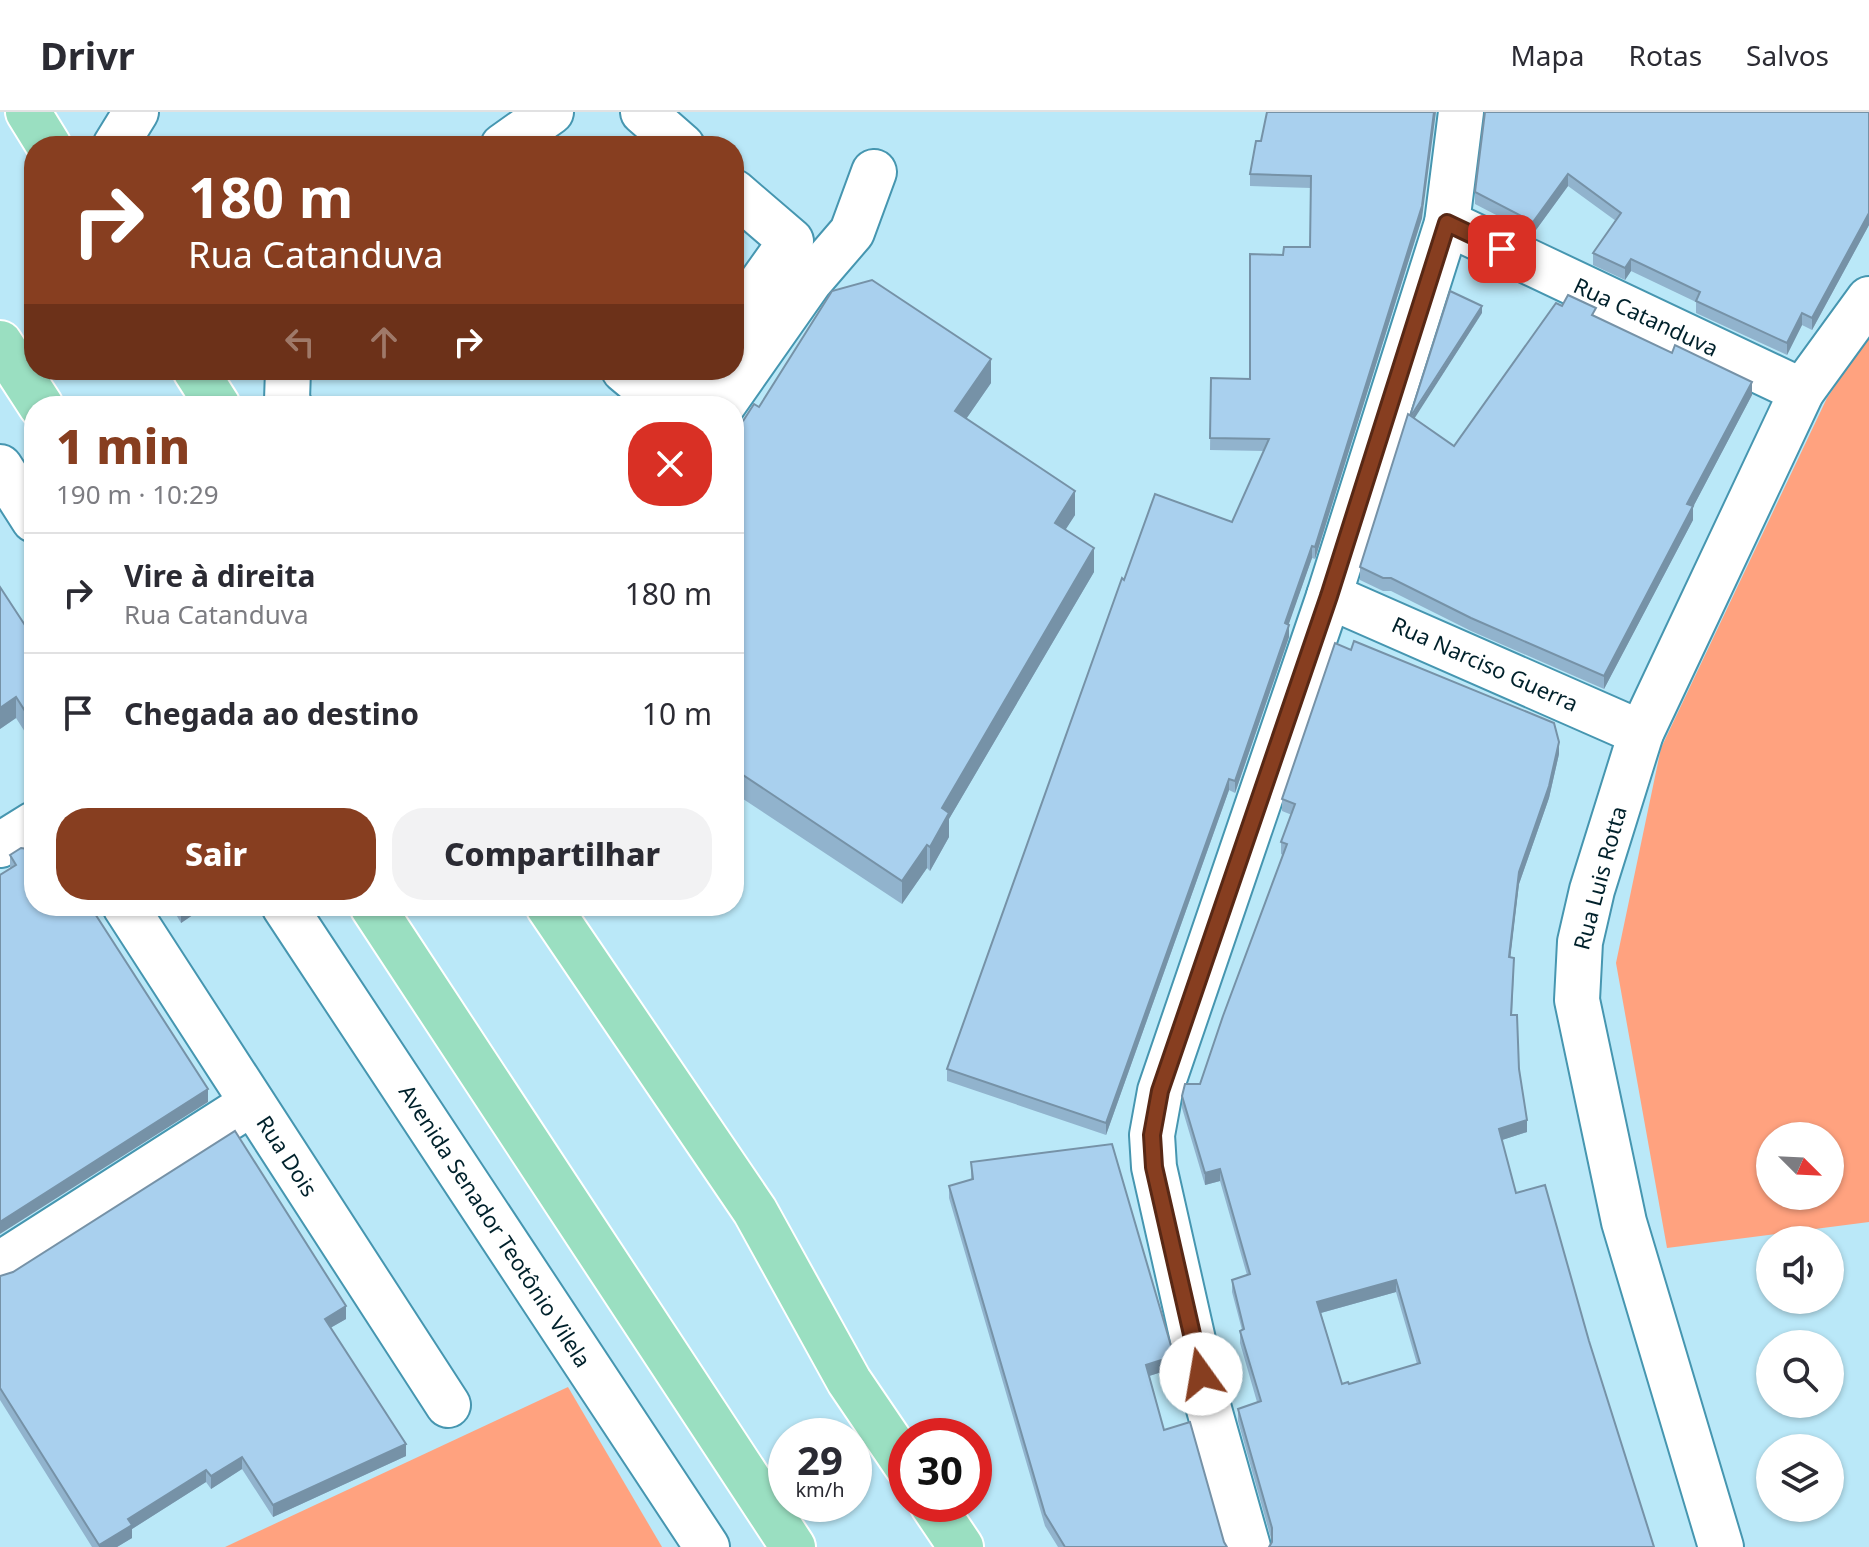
<!DOCTYPE html>
<html lang="pt">
<meta charset="utf-8">
<style>
body{margin:0;font-family:"Noto Sans",sans-serif;background:#f2f2f3;color:#2b2b33;height:100vh;display:flex;flex-direction:column;font-size:30px;white-space:nowrap}
*{box-sizing:border-box;margin:0}
p{font-size:26px;color:#7c7c81}
.icon{flex:none;width:44px;height:44px;fill:none;stroke:currentColor;stroke-width:2;stroke-linecap:round;stroke-linejoin:round}
.map{position:relative;flex:1;overflow:hidden}
.details{position:absolute;left:24px;top:284px;width:720px;height:520px;display:flex;flex-direction:column;background:#fff;border-radius:32px;box-shadow:0 2px 6px #0004}
.details>*{flex:none}
.hud{position:absolute;left:24px;top:24px;width:720px;height:244px;border-radius:32px;box-shadow:0 2px 6px #0004;background:#873e20;color:#fff;overflow:hidden}
.needle{width:52px;rotate:114deg}
.tools{position:absolute;left:1756px;top:1010px;display:grid;gap:16px}
.tools a{display:grid;place-items:center;width:88px;height:88px;border-radius:50%;background:#fff;box-shadow:0 2px 6px #0004;font-size:40px}
.speed{position:absolute;left:768px;top:1306px;display:flex;gap:16px;font-size:40px;font-weight:700;text-align:center}
.speed>*{display:grid;place-content:center;width:104px;height:104px;border-radius:50%;background:#fff;box-shadow:0 2px 6px #0004;line-height:1}
.speed small{font-size:20px;font-weight:400}
.speed .limit{border:12px solid #d22;background:#fff;color:#111}
.pin{position:absolute;display:grid;place-items:center;width:68px;height:68px;color:#fff;margin:-34px;border-radius:16px;box-shadow:0 4px 12px #0006}
.me{position:absolute;width:88px;margin:-44px;rotate:347deg;stroke-linejoin:round;filter:drop-shadow(0 0 6px #0008)}
.turn{display:flex;align-items:center;gap:28px;height:168px;padding:0 32px;font-size:36px}
.turn .icon{width:104px;height:104px;stroke-width:2.5}
.turn b{display:block;font-size:56px;line-height:68px}
.lanes{display:flex;align-items:center;height:76px;padding:0 32px;background:#0003;justify-content:center;gap:40px;direction:ltr}
.lanes .off{opacity:.35}
.round{display:grid;place-items:center;flex:none;width:84px;height:84px;border-radius:32px;background:#f2f2f3}
.summary{display:flex;align-items:center;justify-content:space-between;height:136px;padding:0 32px}
h1{font-size:48px;font-weight:800;line-height:60px;color:#873e20}
.primary-button{display:flex;gap:16px;margin-top:auto;padding:16px 32px}
.primary-button a{flex:1;height:92px;border-radius:32px;background:#873e20;color:#fff;font-size:32px;font-weight:800;line-height:92px;text-align:center}
.primary-button a+a{background:#f2f2f3;color:#2b2b33}
ul{padding:0;list-style:none}
li{display:flex;align-items:center;gap:24px;height:120px;padding:0 32px;border-top:2px solid #e1e1e2}
li div{flex:1}
li b{display:block;font-size:30px}
li em{font-style:normal}
header{display:flex;align-items:center;gap:48px;box-sizing:border-box;height:112px;padding:0 40px;background:#fff;border-bottom:2px solid #e1e1e2}
header strong{font-size:38px}
nav{display:flex;gap:44px;margin-inline-start:auto;font-size:28px}
.map>svg:first-child{display:block}
</style>
<header>
<strong>Drivr</strong>
<nav><a>Mapa</a><a>Rotas</a><a>Salvos</a></nav>
</header>
<div class="map">
<svg width="1869" height="1435" viewBox="0 0 1869 1435">
<rect width="100%" height="100%" fill="#bae8f8"/>
<g fill="#ffa27f" fill-rule="evenodd">
<path d="M1869 224V1110L1667 1136 1616 851 1661 636 1827 286ZM1770 1024H1830V1084H1770Z"/>
<path d="M568 1275 662 1435H225Z"/>
</g>
<g fill="none" stroke-linecap="round" stroke-linejoin="round">
<g stroke="#4696b0" stroke-width="48">
<g id="minor">
<path d="M643 0 682 34"/>
<path d="M115 34 136 0"/>
<path d="M503 34 551 0"/>
<path d="M734 80 791 129 734 209"/>
<path d="M1447 111 1802 279"/>
<path d="M288 258 287 288 290 294"/>
<path d="M624 258 667 294"/>
<path d="M674 294 699 258"/>
<path d="M722 294 809 170 852 120 874 60"/>
<path d="M0 355 34 408"/>
<path d="M1329 484 1641 621"/>
<path d="M0 733 34 712"/>
<path d="M125 794 448 1293"/>
<path d="M284 794 707 1435"/>
<path d="M0 1152 252 991"/>
<path d="M1248 1435 1207 1290 1154 1055 1152 1023 1160 979 1329 484 1447 111 1461 0"/>
<path d="M1721 1435 1624 1110 1577 888 1580 830 1592 778 1641 621 1802 279 1869 187"/>
</g>
</g>
<g stroke="#fff" stroke-width="48">
<g id="major">
<path d="M28 0 49 34"/>
<path d="M0 231 41 294"/>
<path d="M195 258 218 294"/>
<path d="M372 794 793 1435"/>
<path d="M548 794 755 1099 849 1269 906 1353"/>
<path d="M932 1392 961 1435"/>
</g>
</g>
<use href="#minor" stroke="#fff" stroke-width="44"/>
<use href="#major" stroke="#9adfc1" stroke-width="44"/>
</g>
<g fill="#91b3cd" fill-rule="evenodd">
<path d="M1869 0V113L1812 218 1802 213 1787 243 1696 201V190L1631 159 1625 168 1593 153V141L1616 109 1568 74 1533 122 1475 92V80Z"/>
<path d="M1256 29 1422 106 1315 447 1312 446 1288 513 1289 525 1235 681 1229 678 1106 1023 947 969V957L1124 468 1232 410 1264 339 1210 338 1211 266 1250 267 1283 143 1310 135 1311 76 1250 74V62Z"/>
<path d="M1562 194 1596 205 1752 283 1693 395V408L1604 577 1471 519 1391 479H1383L1360 468V455L1410 304 1482 201 1414 306 1454 334Z"/>
<path d="M991 271 966 307 1075 403 1065 418 1094 460 949 707V725L930 759 927 756 902 792 734 681V323Z"/>
<path d="M34 527V634L16 606 0 617Z"/>
<path d="M1559 642 1549 686 1519 772 1510 845 1514 858 1512 903 1527 1020 1502 1028 1516 1081 1589 1229 1272 1430 1238 1309V1297L1257 1290 1240 1231V1219L1242 1218 1232 1180V1168L1247 1163 1220 1069 1205 1073 1182 996V984L1200 972 1283 743 1281 742V730L1292 703 1282 699V687ZM1396 1180 1417 1252 1349 1272H1342L1321 1201Z"/>
<path d="M10 743 208 990 10 756Z"/>
<path d="M171 794H206L181 811Z"/>
<path d="M971 1050 1174 1256 1149 1264 1164 1318 1227 1435H1058L1045 1414 949 1086V1074L971 1068Z"/>
<path d="M0 1164 346 1207 330 1216 406 1344 273 1405 242 1357 211 1377 206 1370 132 1417V1426L117 1435H92L0 1288Z"/>
</g>
<g fill="#7692a7">
<path d="M1434 0H1436L1422 106 1315 447V435Z"/>
<path d="M1568 62V74L1533 122V110Z"/>
<path d="M1869 101V113L1812 218V206Z"/>
<path d="M1631 147V159L1625 168V156Z"/>
<path d="M1482 194V201L1409 315V309Z"/>
<path d="M1802 201V213L1787 243V231Z"/>
<path d="M991 247V271L955 323V299Z"/>
<path d="M1752 270V283L1693 395V408L1604 577V564L1687 392Z"/>
<path d="M1075 379V403L1055 434V411Z"/>
<path d="M1312 434V446L1285 523V511Z"/>
<path d="M1094 436V460L949 707V725L930 759V735L942 696Z"/>
<path d="M1289 513V525L1235 681V669Z"/>
<path d="M16 585V606L0 617V596Z"/>
<path d="M1559 630V642L1549 686 1519 772 1509 857V845L1519 760Z"/>
<path d="M1229 667V678L1106 1023V1011Z"/>
<path d="M927 733V756L902 792V769Z"/>
<path d="M187 794H206L181 811V798Z"/>
<path d="M208 977V990L0 1122V1110Z"/>
<path d="M1527 1008V1020L1499 1029V1017Z"/>
<path d="M1220 1057V1069L1205 1073V1061Z"/>
<path d="M1396 1168V1180L1317 1202V1190Z"/>
<path d="M346 1194V1207L325 1219V1207Z"/>
<path d="M1174 1244V1256L1146 1265V1253Z"/>
<path d="M406 1332V1344L273 1405V1393Z"/>
<path d="M242 1345V1357L211 1377V1364Z"/>
<path d="M206 1358V1370L132 1417V1426L117 1435H99V1433L128 1407Z"/>
</g>
<g fill="#a9d0ee" stroke="#7692a7" stroke-width="2" fill-rule="evenodd">
<path d="M1267 0H1434L1422 94 1315 435 1312 434 1285 511 1289 513 1235 669 1229 667 1106 1011 947 957 1122 466 1124 468 1155 382 1232 410 1269 327 1210 326 1211 266 1250 267V142L1283 143 1284 135H1310L1311 64 1250 62 1256 29H1261Z"/>
<path d="M1485 0H1869V101L1812 206 1802 201 1787 231 1696 189 1700 180 1631 147 1625 156 1593 141 1621 101 1568 62 1533 110 1475 80Z"/>
<path d="M872 168 991 247 955 299 1075 379 1055 411 1094 436 942 696 949 701 930 735 927 733 902 769 734 657V323L754 292 759 295 832 179Z"/>
<path d="M1450 179 1482 194 1411 304H1410Z"/>
<path d="M1568 183 1596 196 1592 203 1672 241 1675 233 1752 270 1687 392 1693 394 1604 564 1471 506 1391 466H1383L1360 455 1408 302 1454 334 1556 191 1562 194Z"/>
<path d="M0 475 34 527V613L16 585 0 596Z"/>
<path d="M1354 529 1554 611 1559 630 1549 674 1519 760 1509 845 1514 846 1511 903H1517L1519 957 1527 1008 1499 1017 1516 1081 1545 1073 1589 1229 1654 1435H1269L1272 1430V1416L1238 1297 1261 1289 1240 1219 1244 1217 1232 1168 1250 1162 1220 1057 1205 1061 1182 984 1185 972H1200L1223 904 1287 732 1281 730 1295 692 1282 687 1335 531 1351 538ZM1396 1168 1420 1251 1349 1272 1348 1270 1342 1272 1317 1190Z"/>
<path d="M21 736 34 738V794H90L208 977 0 1110V763L16 753 10 743Z"/>
<path d="M235 1019 346 1194 325 1207 406 1332 273 1393 242 1345 211 1364 206 1358 128 1407 132 1413 99 1433 0 1276V1164L13 1160Z"/>
<path d="M1112 1032 1174 1244 1146 1253 1164 1318 1190 1310 1224 1430 1227 1435H1065L1045 1402 949 1074 973 1067 971 1050Z"/>
</g>
<g fill="none" stroke-linecap="round" stroke-linejoin="round">
<g stroke="#582815" stroke-width="20">
<path id="route" d="M1201 1262 1154 1055 1152 1023 1160 979 1329 484 1447 111 1502 137"/>
</g>
<use href="#route" stroke="#873e20" stroke-width="14"/>
</g>
<g text-anchor="middle" stroke-width="6" stroke-linejoin="round" paint-order="stroke">
<g font-size="22" fill="#00212b" stroke="#fff">
<text transform="translate(1646 205) rotate(25)" y="8">Rua Catanduva</text>
<text transform="translate(1485 552) rotate(24)" y="8">Rua Narciso Guerra</text>
<text transform="translate(1600 766) rotate(-75)" y="8">Rua Luis Rotta</text>
<text transform="translate(287 1044) rotate(57)" y="8">Rua Dois</text>
<text transform="translate(495 1114) rotate(57)" y="8">Avenida Senador Teotônio Vilela</text>
</g>
</g>
</svg>
<div class="tools">
<a><svg class="needle" viewBox="-14 -14 28 28"><path d="M0-13l5 13h-10z" fill="#e53935"/><path d="M0 13l5-13h-10z" fill="#7c7c81"/></svg></a>
<a><svg class="icon" aria-label="sound" viewBox="0 0 24 24"><path d="M4 9h4l5-4v14l-5-4H4zM17 9q2 3 0 6"/></svg></a>
<a><svg class="icon" aria-label="search" viewBox="0 0 24 24"><circle cx="10" cy="10" r="6"/><path d="M15 15l6 6"/></svg></a>
<a><svg class="icon" aria-label="layers" viewBox="0 0 24 24"><path d="M12 4l9 5-9 5-9-5zM3 14l9 5 9-5"/></svg></a>
</div>
<div class="speed"><div>29<small>km/h</small></div><div class="limit">30</div></div>
<div class="pin" style="left:1502px;top:137px;background:#d93025"><svg class="icon" aria-label="arrive" viewBox="0 0 24 24"><path d="M6 21V4h12l-3 4 3 4H6"/></svg></div>
<svg class="me" style="left:1201px;top:1262px" viewBox="-20 -20 40 40"><circle r="19" fill="#fff"/><path d="M0-13L10 11 0 6-10 11z" fill="#873e20"/></svg>
<div class="hud">
<div class="turn"><svg class="icon" aria-label="right" viewBox="0 0 24 24"><path d="M7 20v-9h11M14 6l5 5-5 5"/></svg><div><b>180 m</b>Rua Catanduva</div></div>
<div class="lanes"><svg class="icon off" aria-label="left" viewBox="0 0 24 24"><path d="M17 20v-9H6M10 6l-5 5 5 5"/></svg><svg class="icon off" aria-label="ahead" viewBox="0 0 24 24"><path d="M12 20V5M6 11l6-6 6 6"/></svg><svg class="icon" aria-label="right" viewBox="0 0 24 24"><path d="M7 20v-9h11M14 6l5 5-5 5"/></svg></div>
</div>
<section class="details">
<div class="summary"><div><h1>1 min</h1><p>190 m · 10:29</p></div><a class="round" style="background:#d93025;color:#fff"><svg class="icon" aria-label="close" viewBox="0 0 24 24"><path d="M6 6l12 12M18 6L6 18"/></svg></a></div>
<ul>
<li><svg class="icon" aria-label="right" viewBox="0 0 24 24"><path d="M7 20v-9h11M14 6l5 5-5 5"/></svg><div><b>Vire à direita</b><p>Rua Catanduva</p></div><em>180 m</em></li>
<li><svg class="icon" aria-label="arrive" viewBox="0 0 24 24"><path d="M6 21V4h12l-3 4 3 4H6"/></svg><div><b>Chegada ao destino</b></div><em>10 m</em></li>
</ul>
<div class="primary-button"><a>Sair</a><a>Compartilhar</a></div>
</section>
</div>
